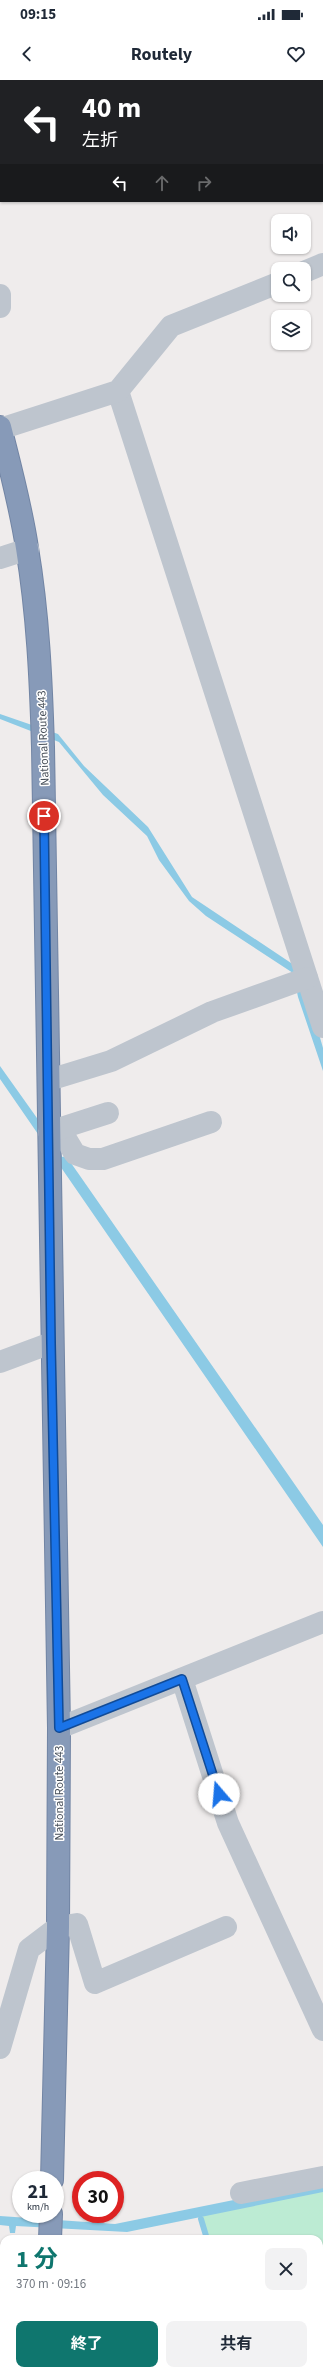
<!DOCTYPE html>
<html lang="ja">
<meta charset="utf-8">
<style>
body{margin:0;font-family:"Source Sans 3","Noto Sans JP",sans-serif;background:#f2f2f3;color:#1f2937;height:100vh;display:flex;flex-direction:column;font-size:15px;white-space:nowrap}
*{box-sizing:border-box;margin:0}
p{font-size:13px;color:#747a83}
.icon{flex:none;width:22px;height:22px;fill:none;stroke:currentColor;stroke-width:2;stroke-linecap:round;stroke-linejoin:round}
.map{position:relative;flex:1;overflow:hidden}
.side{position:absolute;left:0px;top:2155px;width:323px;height:140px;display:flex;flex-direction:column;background:#fff;border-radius:12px 12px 0 0;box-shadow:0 1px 3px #0004}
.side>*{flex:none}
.hud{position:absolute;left:0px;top:0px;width:323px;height:122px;box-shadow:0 1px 3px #0004;background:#202124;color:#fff;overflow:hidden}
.controls{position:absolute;left:271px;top:134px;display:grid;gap:8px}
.controls a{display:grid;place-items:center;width:40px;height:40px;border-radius:8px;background:#fff;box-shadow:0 1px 3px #0004;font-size:20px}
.speed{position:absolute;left:12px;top:2091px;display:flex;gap:8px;font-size:20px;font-weight:700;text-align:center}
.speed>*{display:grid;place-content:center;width:52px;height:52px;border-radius:50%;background:#fff;box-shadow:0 1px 3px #0004;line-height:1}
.speed small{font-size:10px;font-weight:400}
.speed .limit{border:6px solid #d22;background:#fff;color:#111}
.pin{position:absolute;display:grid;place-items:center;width:34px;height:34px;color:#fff;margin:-17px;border:2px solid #fff;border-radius:50%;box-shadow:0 1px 4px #0007}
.me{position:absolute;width:44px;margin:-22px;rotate:342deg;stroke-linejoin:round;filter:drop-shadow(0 0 3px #0008)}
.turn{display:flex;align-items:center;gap:14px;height:84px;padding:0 16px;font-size:18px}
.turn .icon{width:52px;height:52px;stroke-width:2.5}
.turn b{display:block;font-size:28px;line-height:34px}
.lanes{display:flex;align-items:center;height:38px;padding:0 16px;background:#0003;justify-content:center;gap:20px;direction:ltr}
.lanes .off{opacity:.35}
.round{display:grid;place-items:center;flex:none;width:42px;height:42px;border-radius:8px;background:#f2f2f3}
.headline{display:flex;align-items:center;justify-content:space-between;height:68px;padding:0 16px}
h1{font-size:24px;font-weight:700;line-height:30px;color:#0f766e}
.action{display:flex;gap:8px;margin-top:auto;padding:8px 16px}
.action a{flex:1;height:46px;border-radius:8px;background:#0f766e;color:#fff;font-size:16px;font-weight:700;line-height:46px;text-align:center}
.action a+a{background:#f2f2f3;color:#1f2937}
.status{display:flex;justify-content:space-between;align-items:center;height:28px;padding:0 20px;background:#fff;direction:ltr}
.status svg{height:11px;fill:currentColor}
header{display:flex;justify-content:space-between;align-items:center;height:52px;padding:0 16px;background:#fff;font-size:18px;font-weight:700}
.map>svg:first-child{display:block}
</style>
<div class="status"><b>09:15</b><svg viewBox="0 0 49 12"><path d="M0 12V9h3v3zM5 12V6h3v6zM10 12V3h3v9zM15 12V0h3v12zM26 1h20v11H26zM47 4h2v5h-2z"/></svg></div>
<header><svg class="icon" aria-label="back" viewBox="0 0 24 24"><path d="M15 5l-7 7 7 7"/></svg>Routely<svg class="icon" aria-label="heart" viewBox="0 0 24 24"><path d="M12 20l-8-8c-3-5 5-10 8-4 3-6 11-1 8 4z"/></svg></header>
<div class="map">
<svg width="323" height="2295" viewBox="0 0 323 2295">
<rect width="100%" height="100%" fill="#efecec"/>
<g fill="#bcebd3">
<path d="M323 2111V2217H319V2159H209L202 2134Z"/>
<path d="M319 2223H323V2286L319 2287Z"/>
<path d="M221 2291H283L284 2295H219Z"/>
</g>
<g fill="#8ccae5">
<path d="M0 634 58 654 84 686 148 747 192 817 297 887 308 916 323 968V991L298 917 293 893 206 836 189 821 159 780 147 756 103 715 59 662 0 639Z"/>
<path d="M0 986 59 1069 62 1077 66 1076 78 1093 323 1445V1467L0 999Z"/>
<path d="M323 2102V2112L127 2152 16 2146 15 2153H10L9 2146 0 2145V2136L115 2144Z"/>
</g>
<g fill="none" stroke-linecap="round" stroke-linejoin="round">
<g stroke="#8ccae5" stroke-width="6">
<path d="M201 2139 207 2159"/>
<path d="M319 2219 323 2220"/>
<path d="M213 2295 215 2291"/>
</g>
<g stroke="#7285a4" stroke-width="24">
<g id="highway">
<path d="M0 347C10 387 21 427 27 468 38 534 41 601 43 667L59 1648 58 1847 52 2100"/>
<path d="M50 2159 51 2134"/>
<path d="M47 2295V2291"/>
</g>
</g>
<g stroke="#bec5ce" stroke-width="22">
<path d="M106 1 109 0"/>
<path d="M0 36H1"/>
<path d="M304 192 323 184"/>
<path d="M0 215V227"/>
<path d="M118 311 323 947"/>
<path d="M0 349 118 311 171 246 278 203"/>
<path d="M0 478 28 469"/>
<path d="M49 1000 111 981 212 932 307 898"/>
<path d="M60 1049 75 1074 89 1079H103L211 1042"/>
<path d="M49 1052 108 1033"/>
<path d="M0 1282 51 1263"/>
<path d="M182 1599 228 1743 323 1950"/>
<path d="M59 1648 323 1542"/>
<path d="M0 1968 29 1869 58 1847 77 1844 95 1903 226 1847"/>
<path d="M241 2113 323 2097"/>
</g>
<use href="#highway" stroke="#879ab8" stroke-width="22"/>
</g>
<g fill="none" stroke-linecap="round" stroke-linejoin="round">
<g stroke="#114b97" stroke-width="10">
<path id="route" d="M44 736 51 1263 59 1648 182 1599 219 1714"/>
</g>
<use href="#route" stroke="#1a73e8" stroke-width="7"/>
</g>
<g text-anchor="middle" stroke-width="3" stroke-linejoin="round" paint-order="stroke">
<g font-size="12" fill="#464e58" stroke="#fff">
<text transform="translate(43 658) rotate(-92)" y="4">National Route 443</text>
<text transform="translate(59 1713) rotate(-90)" y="4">National Route 443</text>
</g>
</g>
</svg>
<div class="controls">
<a><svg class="icon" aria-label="sound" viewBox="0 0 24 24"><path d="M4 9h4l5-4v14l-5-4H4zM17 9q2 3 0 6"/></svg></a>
<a><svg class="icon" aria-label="search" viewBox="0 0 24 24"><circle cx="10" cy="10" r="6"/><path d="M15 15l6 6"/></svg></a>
<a><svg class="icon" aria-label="layers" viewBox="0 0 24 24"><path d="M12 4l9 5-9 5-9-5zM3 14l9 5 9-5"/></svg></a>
</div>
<div class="speed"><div>21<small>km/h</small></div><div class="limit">30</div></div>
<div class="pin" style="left:44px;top:736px;background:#d93025"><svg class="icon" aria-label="arrive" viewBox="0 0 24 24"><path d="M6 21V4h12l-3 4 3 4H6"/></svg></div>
<svg class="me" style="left:219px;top:1714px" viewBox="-20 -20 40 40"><circle r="19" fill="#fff"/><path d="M0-13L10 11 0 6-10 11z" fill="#1a73e8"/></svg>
<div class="hud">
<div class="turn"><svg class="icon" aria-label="left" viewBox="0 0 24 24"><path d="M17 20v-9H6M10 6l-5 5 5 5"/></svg><div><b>40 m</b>左折</div></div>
<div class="lanes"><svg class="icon" aria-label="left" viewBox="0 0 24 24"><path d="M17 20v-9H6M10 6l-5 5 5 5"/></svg><svg class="icon off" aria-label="ahead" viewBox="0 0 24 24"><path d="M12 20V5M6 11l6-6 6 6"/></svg><svg class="icon off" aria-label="right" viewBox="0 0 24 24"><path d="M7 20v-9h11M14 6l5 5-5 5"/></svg></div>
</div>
<section class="side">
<div class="headline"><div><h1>1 分</h1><p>370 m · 09:16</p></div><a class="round"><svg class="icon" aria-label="close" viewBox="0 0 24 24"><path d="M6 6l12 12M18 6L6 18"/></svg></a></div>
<div class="action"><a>終了</a><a>共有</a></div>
</section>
</div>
